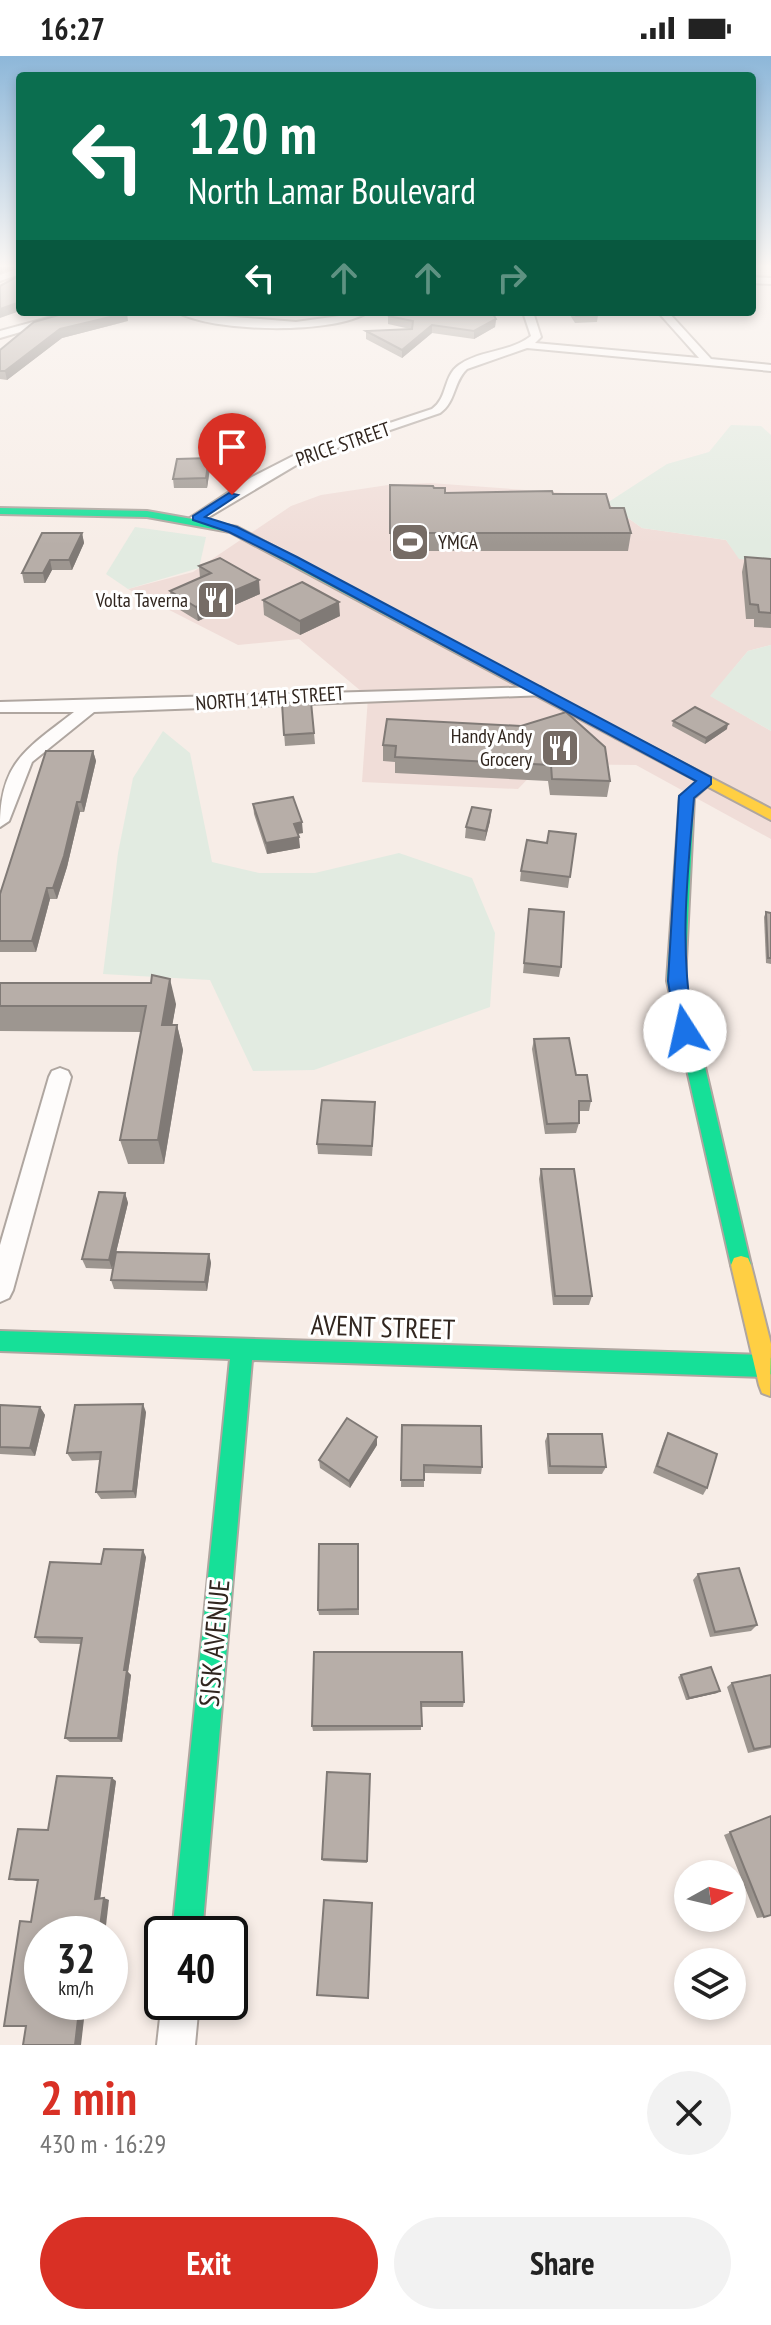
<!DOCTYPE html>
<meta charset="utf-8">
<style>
body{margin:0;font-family:"PT Sans Narrow",sans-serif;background:#f2f2f2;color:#222;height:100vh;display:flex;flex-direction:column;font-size:30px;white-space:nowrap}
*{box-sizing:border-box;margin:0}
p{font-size:26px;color:#767676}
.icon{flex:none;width:44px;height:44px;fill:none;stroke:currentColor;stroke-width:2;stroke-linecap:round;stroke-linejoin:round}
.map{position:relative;height:1989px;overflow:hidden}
.drawer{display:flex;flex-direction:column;background:#fff;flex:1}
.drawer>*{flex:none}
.hud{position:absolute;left:16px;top:16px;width:740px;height:244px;border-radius:8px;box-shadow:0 4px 12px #0003;background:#0b6e4f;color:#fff;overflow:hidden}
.needle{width:52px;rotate:82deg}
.buttons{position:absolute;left:674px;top:1804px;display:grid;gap:16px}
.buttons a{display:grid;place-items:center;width:72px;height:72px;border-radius:50%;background:#fff;box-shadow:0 4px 12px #0003;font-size:40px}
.speed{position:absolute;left:24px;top:1860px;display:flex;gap:16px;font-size:40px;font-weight:700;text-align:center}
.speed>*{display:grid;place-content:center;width:104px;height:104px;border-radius:50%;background:#fff;box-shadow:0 4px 12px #0003;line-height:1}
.speed small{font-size:20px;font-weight:400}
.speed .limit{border:4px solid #111;border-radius:12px;background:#fff;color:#111}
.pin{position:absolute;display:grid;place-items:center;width:68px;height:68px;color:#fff;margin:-82px -34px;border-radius:50% 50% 50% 0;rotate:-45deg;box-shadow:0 0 8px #0007}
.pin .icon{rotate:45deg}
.me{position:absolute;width:88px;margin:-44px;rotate:350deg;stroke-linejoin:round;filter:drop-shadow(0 0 6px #0008)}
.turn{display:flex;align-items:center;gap:28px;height:168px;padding:0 40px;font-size:36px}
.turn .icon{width:104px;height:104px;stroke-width:2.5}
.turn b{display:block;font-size:56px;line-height:68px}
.lanes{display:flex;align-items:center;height:76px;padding:0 40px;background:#0003;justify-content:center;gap:40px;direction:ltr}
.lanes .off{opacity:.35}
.round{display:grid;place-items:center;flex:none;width:84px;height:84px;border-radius:42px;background:#f2f2f2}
.summary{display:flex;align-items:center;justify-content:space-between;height:136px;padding:0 40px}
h1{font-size:48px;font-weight:800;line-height:60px;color:#d93025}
.button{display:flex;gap:16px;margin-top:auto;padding:16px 40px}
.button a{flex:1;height:92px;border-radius:48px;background:#d93025;color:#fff;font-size:32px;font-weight:800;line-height:92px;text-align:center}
.button a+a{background:#f2f2f2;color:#222}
.status{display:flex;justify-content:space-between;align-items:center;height:56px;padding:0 40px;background:#fff;direction:ltr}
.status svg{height:22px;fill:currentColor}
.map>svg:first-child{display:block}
</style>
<div class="status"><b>16:27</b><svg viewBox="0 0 49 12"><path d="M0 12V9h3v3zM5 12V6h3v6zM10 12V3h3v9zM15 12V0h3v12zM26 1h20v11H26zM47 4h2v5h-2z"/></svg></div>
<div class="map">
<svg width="771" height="1989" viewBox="0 0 771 1989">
<rect width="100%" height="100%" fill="#f7ede7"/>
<path fill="#f0ddd8" d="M430 427 567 437 607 447 642 472 726 484 740 503 771 506V589L748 595 711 640 771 675V783L636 709 542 708 518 733 362 726 368 641 299 583 238 589 128 533 193 516 291 450 321 439 388 429Z"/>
<g fill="#e2ebe1">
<path d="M731 369 761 370 771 379V506L739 503 726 484 642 472 607 447 667 408 709 396Z"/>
<path d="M135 471 206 481 199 512 128 533 106 518Z"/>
<path d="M771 589V675L710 640 748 595Z"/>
<path d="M163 675 190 697 212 806 259 817H315L399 797 472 822 495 877 490 951 314 1014 253 1015 210 924 103 918 118 797 133 722Z"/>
</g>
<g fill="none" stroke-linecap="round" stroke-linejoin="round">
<g stroke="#afa6a0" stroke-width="4">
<g id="street">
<path d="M20 212V218L0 225V219Z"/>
<path d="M752 221 771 222V228L752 227Z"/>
<path d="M70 256H88L0 282V275Z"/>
<path d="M177 256 296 266 368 256C333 279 212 276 177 256Z"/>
<path d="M523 256H533L541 281 535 287 699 302 658 256H668L711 303 771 309V315L527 292 467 313C453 326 456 346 440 357L308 402 202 465 190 462 252 421 299 397 432 353C448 342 443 320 459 309 480 294 509 297 531 280Z"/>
<path d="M540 631 548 636 546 639 94 656 32 706 9 765 0 771C0 705 27 693 74 656H0V646Z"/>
<path d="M60 1012 68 1015 71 1021 13 1234 9 1242 0 1246V1189L49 1021 52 1015Z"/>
<path d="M162 1944 199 1946 195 1989H157Z"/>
</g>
</g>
<g stroke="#afa6a0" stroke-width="4">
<g id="fast">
<path d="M0 452 147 455 237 471 628 679 626 682H616L230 476 147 461 0 458Z"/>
<path d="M706 721 713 725 694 742 685 925 751 1209 748 1216 741 1218 734 1216 731 1209 667 925 680 740Z"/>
<path d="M0 1275 765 1299 771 1302V1318L765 1321 252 1304 202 1878H172L230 1303 0 1295Z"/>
</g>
</g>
<g stroke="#afa6a0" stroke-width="4">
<g id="slow">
<path d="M621 675 771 753V764L616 682 614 679Z"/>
<path d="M741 1200 748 1202 751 1209 771 1288 770 1340 762 1337 759 1329 731 1209 734 1202Z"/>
</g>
</g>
<use href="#street" fill="#fefcfb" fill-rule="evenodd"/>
<use href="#fast" fill="#16e098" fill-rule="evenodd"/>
<use href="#slow" fill="#ffcf43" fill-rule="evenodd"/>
</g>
<g fill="#9d9690">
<path d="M400 256H492L496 263 495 271 474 283 432 277 402 302 366 283V275L410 273 388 268V260L400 258Z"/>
<path d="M568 256H595L598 259 597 266 575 267Z"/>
<path d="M128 265 62 282 7 324 0 323V294Z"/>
<path d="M210 412 207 432H174L173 423Z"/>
<path d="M390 429 434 432 445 437 553 438 610 452 631 477 628 495H390Z"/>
<path d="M82 477 84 487 72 514H52L45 527H24L22 517Z"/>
<path d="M745 501 771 503V572L754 571V563H746L742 516Z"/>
<path d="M199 510 260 538 198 565 172 549 170 535 200 522Z"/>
<path d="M263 544 340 560 300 579 264 559Z"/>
<path d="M282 647 314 677 315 688 285 690Z"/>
<path d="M387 663 610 725 607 741 550 739 548 725 395 717V706L383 705V689Z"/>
<path d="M673 665 727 673 705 688 672 670Z"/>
<path d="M93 695 96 705 84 756H80L67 811 57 843H50L36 896H0V838Z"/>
<path d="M253 748 303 777 297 778 300 792 267 798 254 758Z"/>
<path d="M491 754 490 765 485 785 465 782 466 771Z"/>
<path d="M576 778 568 832 520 825 521 815 547 787Z"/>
<path d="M529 853 561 911 559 921 523 917Z"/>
<path d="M766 856 771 857V908L766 907 764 861Z"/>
<path d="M0 927 176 948 172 969H177L183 994 164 1108H128L120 1084 141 976 0 975Z"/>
<path d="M534 983 576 1019 591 1045 589 1055H579V1067L576 1077 545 1078 532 993Z"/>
<path d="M375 1056 372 1100 318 1098 317 1088Z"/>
<path d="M541 1113 592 1240 589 1249H553L539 1123Z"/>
<path d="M125 1137 128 1147 112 1213 86 1212 82 1203Z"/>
<path d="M209 1198 211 1207 207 1235 114 1233 111 1224Z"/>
<path d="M0 1349 40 1351 45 1359 35 1400 0 1398Z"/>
<path d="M146 1356 136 1442 101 1443 96 1436 100 1404 72 1405 67 1397Z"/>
<path d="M402 1369 482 1411 481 1418 424 1417V1431H401Z"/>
<path d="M668 1377 707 1432 703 1439 653 1417 664 1385Z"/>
<path d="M548 1378 606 1411 602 1418H548L545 1385Z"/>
<path d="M377 1389 350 1432 320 1412 319 1404Z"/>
<path d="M358 1488 359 1559H319L318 1554Z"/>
<path d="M146 1501 128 1616 131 1619 122 1686H70L65 1682 81 1588 40 1587 35 1581 101 1508Z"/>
<path d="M698 1518 757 1569 751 1575 710 1581 693 1524Z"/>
<path d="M314 1596 464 1646 463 1651H421V1674L313 1675 312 1670Z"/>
<path d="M681 1619 717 1637 686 1644 678 1621Z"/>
<path d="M771 1619V1692L748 1697 727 1631 732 1627Z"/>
<path d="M370 1718 367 1807 323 1805 322 1803Z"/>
<path d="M116 1725 100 1842 109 1844 26 1970 31 1866 38 1825H16L9 1823 48 1774Z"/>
<path d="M771 1760 764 1861 757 1862 724 1779Z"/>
</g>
<g fill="#807a76">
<path d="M0 211H15L0 218Z"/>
<path d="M20 246V255L0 262V253Z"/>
<path d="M127 257 128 265 62 282 7 324 5 315 60 273Z"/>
<path d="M496 263 495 271 474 283V275Z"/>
<path d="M432 269V277L402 302V294Z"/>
<path d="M209 402 210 412 207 432 206 422Z"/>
<path d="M82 477 84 487 72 514 69 504Z"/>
<path d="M50 504 52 514 45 527 43 517Z"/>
<path d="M259 524 260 538 198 565 196 551Z"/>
<path d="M339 546 340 560 300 579V565Z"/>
<path d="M728 668 727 673 705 688 706 682Z"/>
<path d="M93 695 96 705 84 756 81 746Z"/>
<path d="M77 746 80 756 67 811 57 843 53 832Z"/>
<path d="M491 754 490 765 485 785 486 775Z"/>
<path d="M302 766 303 777 295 778 294 768Z"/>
<path d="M299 781 300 792 267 798 266 787Z"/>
<path d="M47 832 50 843 36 896 32 885Z"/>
<path d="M170 923 176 948 168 994 162 969Z"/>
<path d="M177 969 183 994 164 1108 158 1084Z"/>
<path d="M125 1137 128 1147 112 1213 109 1204Z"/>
<path d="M209 1198 211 1207 207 1235 205 1226Z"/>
<path d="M143 1348 146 1356 136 1442 133 1435Z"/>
<path d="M40 1351 45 1359 35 1400 30 1392Z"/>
<path d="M377 1381V1389L350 1432 349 1425Z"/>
<path d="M143 1494 146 1501 128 1616 131 1619 122 1686 118 1682 124 1614Z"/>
<path d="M720 1635 717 1637 686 1644 689 1642Z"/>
<path d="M112 1722 116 1725 100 1844 95 1843Z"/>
<path d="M104 1842 109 1844 105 1878H99Z"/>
<path d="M80 1946H86L81 1989H75Z"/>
</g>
<g fill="#b7aea8" stroke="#807a76" stroke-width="2">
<path d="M20 219V246L0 253V230Z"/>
<path d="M69 256 127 257 60 273 5 315H0V294L34 266Z"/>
<path d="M407 256H492L496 263 474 275 432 269 402 294 366 275 412 273 413 265 388 260Z"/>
<path d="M574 256H595L598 259 576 260Z"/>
<path d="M209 402 206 422 173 423 177 403Z"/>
<path d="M390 429 433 430 434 432H445V437L552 435 553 438H606L610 452H624L631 477H390Z"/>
<path d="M42 477H82L69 504H50L43 517H22Z"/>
<path d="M745 501 771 503V557L759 556 758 549 750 548Z"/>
<path d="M220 502 259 524 196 551 170 535 211 517 199 510Z"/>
<path d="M302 526 339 546 300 565 263 544Z"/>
<path d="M311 646 314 677 284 679 282 647Z"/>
<path d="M695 651 728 668 706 682 673 665Z"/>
<path d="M566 656 605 691 610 725 552 723 551 709 395 701 396 690 383 689 387 663 521 670Z"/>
<path d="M46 695H93L81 746H77L64 800 53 832H47L32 885H0V838Z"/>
<path d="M293 741 302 766 294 768 299 781 266 787 253 748Z"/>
<path d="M472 751 491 754 486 775 466 771Z"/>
<path d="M549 775 576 778 570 821 521 815 527 784 547 787Z"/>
<path d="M529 853 564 856 561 911 524 907Z"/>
<path d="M766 856 771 857V902H768Z"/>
<path d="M152 919 170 923 162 969H177L158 1084H120L146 950H0V927H151Z"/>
<path d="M569 982 576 1019H587L591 1045H579V1067L547 1068 534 983Z"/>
<path d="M322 1044 375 1046 372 1090 317 1088Z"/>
<path d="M541 1113H574L592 1240H555Z"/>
<path d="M99 1136 125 1137 109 1204 82 1203Z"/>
<path d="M116 1196 209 1198 205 1226 111 1224Z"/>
<path d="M143 1348 133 1435 96 1436 101 1396 67 1397 75 1349Z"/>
<path d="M0 1349 40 1351 30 1392 0 1391Z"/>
<path d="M347 1362 377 1381 349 1425 319 1404Z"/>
<path d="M402 1369 481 1370 482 1411 424 1409V1424H401Z"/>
<path d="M668 1377 717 1398 707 1432 657 1410Z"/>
<path d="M548 1378H602L606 1411 550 1410Z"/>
<path d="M319 1488H358V1553L318 1554Z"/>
<path d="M104 1493 143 1494 124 1614H127L118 1682H65L82 1582 35 1581 50 1506 101 1508Z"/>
<path d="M739 1512 757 1569 715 1576 698 1518Z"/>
<path d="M314 1596H462L464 1646H421L422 1670H312Z"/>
<path d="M711 1611 720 1635 689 1642 681 1619Z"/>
<path d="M771 1619V1690L754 1693 732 1627Z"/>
<path d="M327 1716 370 1718 367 1805 322 1803Z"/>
<path d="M57 1720 112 1722 95 1843 104 1842 99 1878H42V1946H80L75 1989H23L26 1970H4L20 1865 31 1866 38 1824 9 1823 18 1773 48 1774Z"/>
<path d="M771 1760V1859L764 1861 730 1776Z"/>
<path d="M324 1844 372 1847 368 1942 317 1939Z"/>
</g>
<linearGradient id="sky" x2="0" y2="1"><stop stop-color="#8db7d9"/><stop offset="0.43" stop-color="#fbf7f4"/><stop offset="1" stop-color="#fbf7f4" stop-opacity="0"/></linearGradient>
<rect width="771" height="489" fill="url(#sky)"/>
<path fill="#1a73e8" stroke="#114b97" stroke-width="2" d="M229 437 238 439 205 461 237 471 297 501 711 721V728L694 742C687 821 679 896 694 975L692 979H679L676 975 668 925 679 740 696 725 289 506 229 476 193 464V460Z"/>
<defs>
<g id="stadium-square" transform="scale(2)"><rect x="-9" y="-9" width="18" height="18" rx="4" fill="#766c65" stroke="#fff"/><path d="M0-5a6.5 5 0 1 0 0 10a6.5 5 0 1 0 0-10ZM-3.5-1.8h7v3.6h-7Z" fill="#fff"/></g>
<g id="restaurant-square" transform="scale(2)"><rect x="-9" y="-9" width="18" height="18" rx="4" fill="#766c65" stroke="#fff"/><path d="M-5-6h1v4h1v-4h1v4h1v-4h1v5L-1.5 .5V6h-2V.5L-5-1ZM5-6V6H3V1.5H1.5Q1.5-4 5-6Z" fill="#fff"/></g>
</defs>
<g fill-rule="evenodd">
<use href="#stadium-square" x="410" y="486"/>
<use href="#restaurant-square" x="216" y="544"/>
<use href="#restaurant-square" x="560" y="692"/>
</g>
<g text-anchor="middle" stroke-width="6" stroke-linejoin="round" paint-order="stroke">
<g font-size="20" fill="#31261f" stroke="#fff">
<text transform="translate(343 388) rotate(-19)" y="7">PRICE STREET</text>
<text transform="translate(270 642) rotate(-4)" y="7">NORTH 14TH STREET</text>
</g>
<g font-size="20" fill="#31261f" stroke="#fff" text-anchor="end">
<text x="438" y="493" text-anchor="start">YMCA</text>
<text x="188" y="551">Volta Taverna</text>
<text x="532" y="687">Handy Andy<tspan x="532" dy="23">Grocery</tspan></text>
</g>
<g font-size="28" fill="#31261f" stroke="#fff">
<text transform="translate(383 1271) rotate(2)" y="10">AVENT STREET</text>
<text transform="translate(214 1587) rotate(-85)" y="10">SISK AVENUE</text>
</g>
</g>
</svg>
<div class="buttons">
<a><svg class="needle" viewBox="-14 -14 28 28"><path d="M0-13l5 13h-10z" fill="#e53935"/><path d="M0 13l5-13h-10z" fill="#767676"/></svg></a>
<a><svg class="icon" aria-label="layers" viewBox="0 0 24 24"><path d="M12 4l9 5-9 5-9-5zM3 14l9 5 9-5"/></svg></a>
</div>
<div class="speed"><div>32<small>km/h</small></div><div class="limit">40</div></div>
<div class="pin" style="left:232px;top:439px;background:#d93025"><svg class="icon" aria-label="arrive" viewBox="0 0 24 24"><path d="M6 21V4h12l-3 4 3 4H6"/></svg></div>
<svg class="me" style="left:685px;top:975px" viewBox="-20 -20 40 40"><circle r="19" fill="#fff"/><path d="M0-13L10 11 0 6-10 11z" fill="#1a73e8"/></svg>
<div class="hud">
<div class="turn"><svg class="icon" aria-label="left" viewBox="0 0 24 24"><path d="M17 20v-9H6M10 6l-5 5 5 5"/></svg><div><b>120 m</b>North Lamar Boulevard</div></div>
<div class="lanes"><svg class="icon" aria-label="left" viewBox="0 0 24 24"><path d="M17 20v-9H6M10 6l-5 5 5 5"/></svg><svg class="icon off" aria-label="ahead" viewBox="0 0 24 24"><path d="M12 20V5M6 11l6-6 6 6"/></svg><svg class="icon off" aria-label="ahead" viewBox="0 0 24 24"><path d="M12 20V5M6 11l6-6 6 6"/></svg><svg class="icon off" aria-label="right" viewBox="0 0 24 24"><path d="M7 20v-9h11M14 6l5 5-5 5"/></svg></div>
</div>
</div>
<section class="drawer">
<div class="summary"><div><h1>2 min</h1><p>430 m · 16:29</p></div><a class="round"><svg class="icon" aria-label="close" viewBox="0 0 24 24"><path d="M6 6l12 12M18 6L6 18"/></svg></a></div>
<div class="button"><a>Exit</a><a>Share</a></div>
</section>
